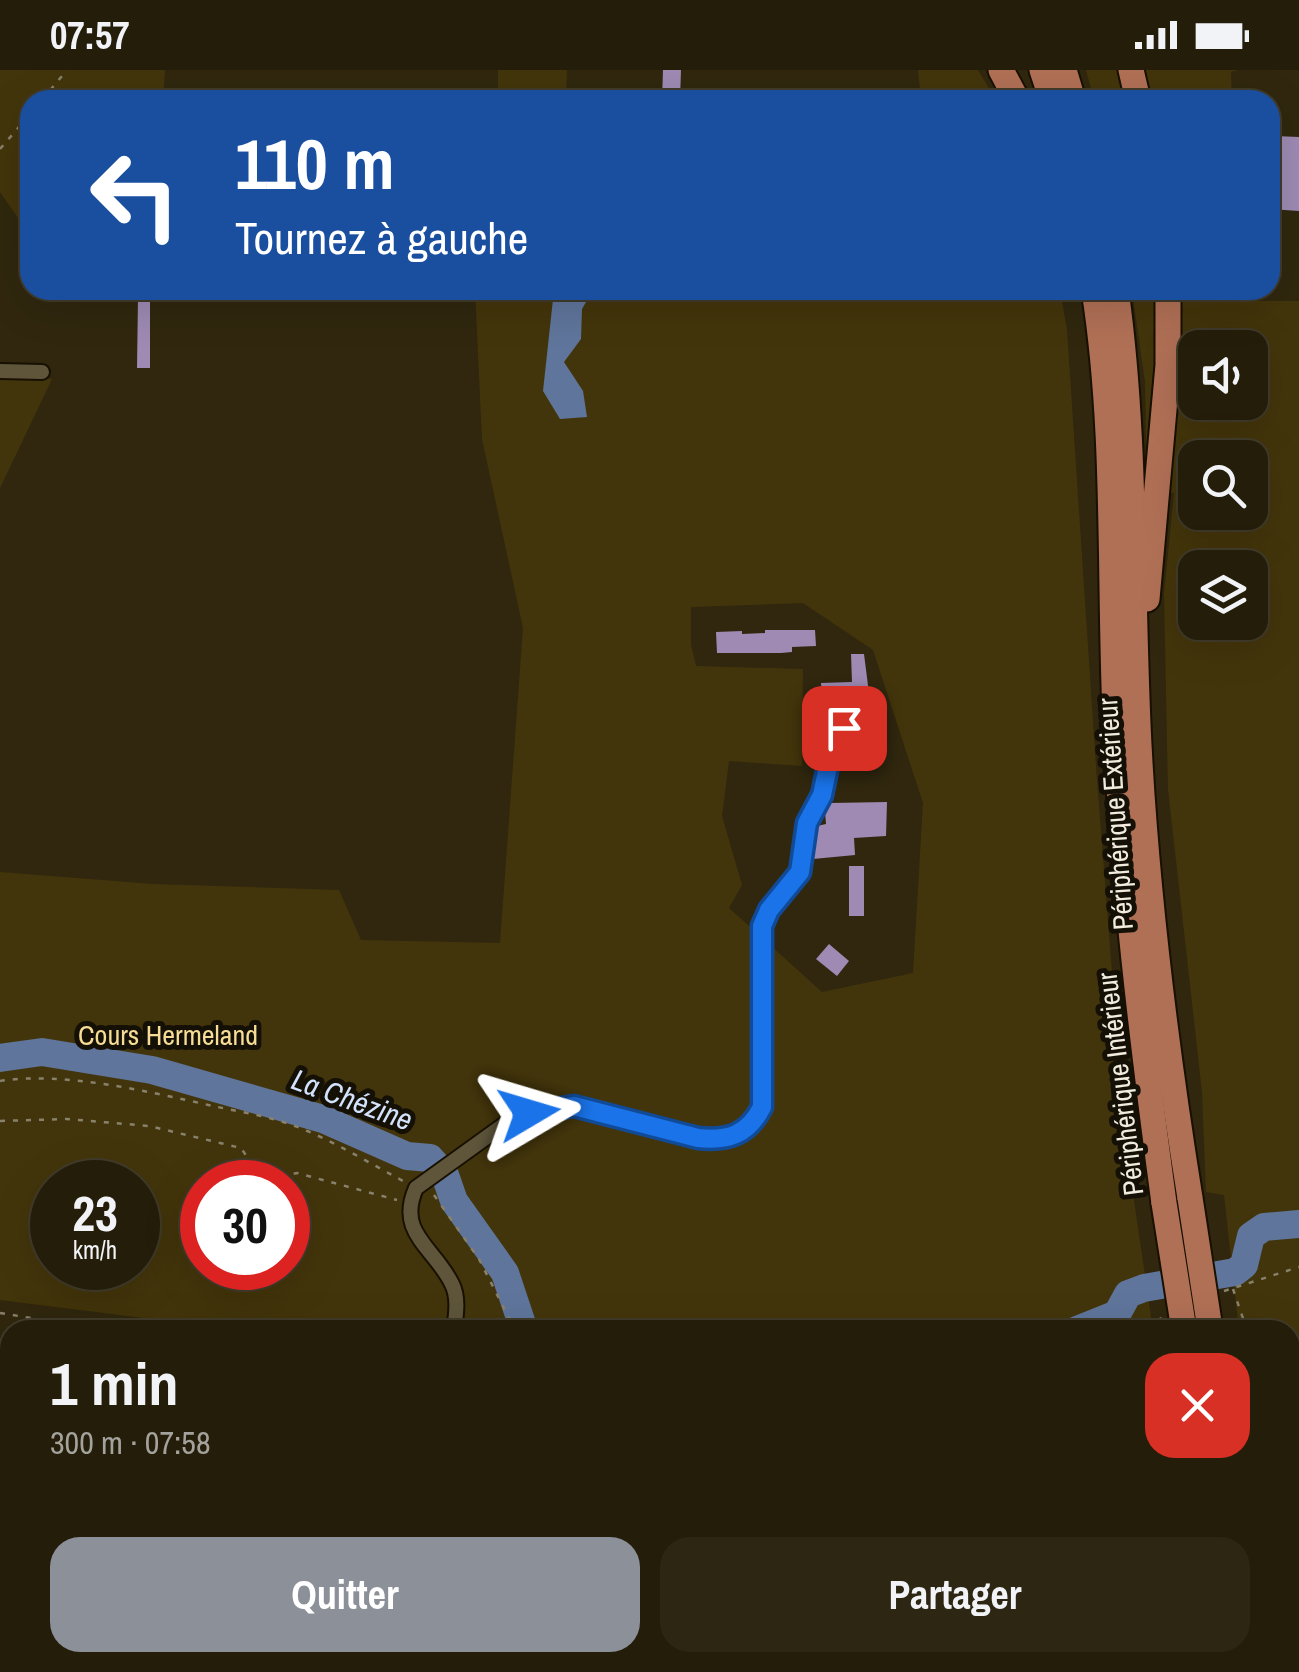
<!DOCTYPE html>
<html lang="fr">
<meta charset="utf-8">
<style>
body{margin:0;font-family:"Archivo Narrow",sans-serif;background:#2c2613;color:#f1f3f6;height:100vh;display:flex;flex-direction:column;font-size:38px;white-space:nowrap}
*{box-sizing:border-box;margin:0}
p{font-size:32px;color:#a3a29c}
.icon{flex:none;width:55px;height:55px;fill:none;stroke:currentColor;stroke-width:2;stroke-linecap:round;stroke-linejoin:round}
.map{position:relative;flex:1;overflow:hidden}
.panel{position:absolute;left:0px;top:1250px;width:1300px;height:352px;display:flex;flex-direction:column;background:#241d0a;border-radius:30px 30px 0 0;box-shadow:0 10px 40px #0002,0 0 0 2px #413b2b}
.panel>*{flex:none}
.top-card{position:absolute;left:20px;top:20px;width:1260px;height:210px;border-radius:30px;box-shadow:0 10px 40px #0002,0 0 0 2px #413b2b;background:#1a4fa0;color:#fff;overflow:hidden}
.fabs{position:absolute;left:1178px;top:260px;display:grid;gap:20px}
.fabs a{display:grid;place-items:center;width:90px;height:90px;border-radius:20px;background:#241d0a;box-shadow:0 10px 40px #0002,0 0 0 2px #413b2b;font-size:50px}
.speed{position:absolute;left:30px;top:1090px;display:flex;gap:20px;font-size:50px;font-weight:700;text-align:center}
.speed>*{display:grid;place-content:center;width:130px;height:130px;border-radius:50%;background:#241d0a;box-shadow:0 10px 40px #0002,0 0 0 2px #413b2b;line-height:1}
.speed small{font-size:25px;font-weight:400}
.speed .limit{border:15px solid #d22;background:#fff;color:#111}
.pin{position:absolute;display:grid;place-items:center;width:85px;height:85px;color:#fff;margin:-42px;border-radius:20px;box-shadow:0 5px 15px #0006}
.me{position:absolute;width:110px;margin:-55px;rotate:83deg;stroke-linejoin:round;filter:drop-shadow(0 0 8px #0008)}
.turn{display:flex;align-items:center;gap:35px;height:210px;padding:0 50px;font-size:45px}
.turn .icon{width:130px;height:130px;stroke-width:2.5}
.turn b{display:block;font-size:70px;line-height:85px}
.round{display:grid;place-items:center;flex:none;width:105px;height:105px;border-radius:30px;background:#2c2613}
.head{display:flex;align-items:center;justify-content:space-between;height:170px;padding:0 50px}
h1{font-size:60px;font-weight:700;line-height:75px}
.primary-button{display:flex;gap:20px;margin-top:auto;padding:20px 50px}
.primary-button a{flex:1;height:115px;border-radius:30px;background:#8c9099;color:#fff;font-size:40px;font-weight:700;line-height:115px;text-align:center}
.primary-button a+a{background:#2c2613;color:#f1f3f6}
.status{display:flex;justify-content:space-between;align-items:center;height:70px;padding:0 50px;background:#241d0a;direction:ltr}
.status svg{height:28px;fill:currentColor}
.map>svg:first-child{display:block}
</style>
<div class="status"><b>07:57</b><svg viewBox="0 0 49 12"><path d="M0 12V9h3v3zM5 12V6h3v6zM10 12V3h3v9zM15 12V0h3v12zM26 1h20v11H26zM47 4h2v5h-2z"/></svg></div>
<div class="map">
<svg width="1299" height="1602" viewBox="0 0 1299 1602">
<rect width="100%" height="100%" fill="#30270e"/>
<g fill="#43350b" fill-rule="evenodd">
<path d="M0 0H165L163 30H30V165L0 122Z"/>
<path d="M498 0H567L566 30H498Z"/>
<path d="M918 0H978L996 30H921Z"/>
<path d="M1086 0H1238L1231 2 1232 30H1094Z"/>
<path d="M475 220H1060L1067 260 1096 697 1125 1069 1153 1260H182L159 1250 0 1230V802L153 814 339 820 361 870 500 873 523 558 482 369ZM803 533 873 580 923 733 913 903 822 922 729 838 742 815 722 746 729 691 802 696 803 599 696 596 691 575V537ZM52 1112H138V1198H52ZM202 1112H288V1198H202Z"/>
<path d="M1132 220H1237L1238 231H1299V1602L1287 1593 1290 1592V1260H1239L1224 1125 1206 1122 1202 1022 1168 719 1164 524 1174 423H1147L1145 312ZM1195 278H1250V332H1195ZM1195 388H1250V442H1195ZM1195 498H1250V552H1195Z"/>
<path d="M0 305 52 309 0 418Z"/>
<path d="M164 1592H313L327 1595 326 1602H162Z"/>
<path d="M1207 1592 1209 1602H484L440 1593Z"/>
</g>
<path fill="#5f759b" d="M554 220H593L582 239 581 269 564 292 583 321 587 347 560 349 543 321Z"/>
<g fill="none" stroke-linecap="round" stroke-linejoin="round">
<g stroke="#5f759b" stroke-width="28">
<path d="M0 988 42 982 152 1000 323 1049 407 1086 430 1088 445 1105 454 1131 505 1203 524 1260"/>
<path d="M1077 1260 1117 1244 1128 1224 1144 1218 1235 1202 1244 1195 1251 1166 1264 1157 1299 1154"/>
</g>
</g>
<g fill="#9e8ab3">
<path d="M663 0H681L680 30H662Z"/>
<path d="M1275 66 1299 67V141L1270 139Z"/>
<path d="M138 228H150V298H137Z"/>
<path d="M765 560H815L816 576 792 577V582L781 583H717L716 562 742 561V564L765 563Z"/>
<path d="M851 584H864L871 639 823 641 821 613 852 612Z"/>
<path d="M887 732 886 766 854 768 855 785 813 789 817 756 826 754 825 742 830 733Z"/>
<rect x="849" y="796" width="15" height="50"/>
<path d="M829 874 849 891 837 906 816 889Z"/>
</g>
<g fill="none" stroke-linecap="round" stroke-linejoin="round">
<g stroke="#181000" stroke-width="18">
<g id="minor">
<path d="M0 301 42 302"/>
<path d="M454 1260C456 1245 459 1228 452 1214 434 1177 396 1163 416 1118L509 1051 553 1039 574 1036 698 1068C728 1071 748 1065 762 1037V856L769 840 800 802 807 753 822 725 832 678 843 658"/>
<path d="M0 1318 10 1319"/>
<path d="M0 1446 10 1407"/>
<path d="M70 1592V1602"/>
</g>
</g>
<g stroke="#181000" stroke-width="29">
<g id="trunk">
<path d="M1001 0 1017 30"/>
<path d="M1042 0 1052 30"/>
<path d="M1064 0 1073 30"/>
<path d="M1131 0 1138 30"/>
<path d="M1094 220C1116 360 1109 503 1115 643 1122 807 1142 971 1164 1133"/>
<path d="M1116 220C1137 371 1131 524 1139 675 1147 827 1166 978 1190 1128"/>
<path d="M1147 529 1168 295V220"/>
<path d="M1236 1592 1237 1602"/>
<path d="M1259 1592 1260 1602"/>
</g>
</g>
<g stroke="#88816c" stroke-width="2.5" stroke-dasharray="5 8" stroke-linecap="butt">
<path d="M42 30 67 0"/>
<path d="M0 79 30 44"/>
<path d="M0 1011C64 1001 150 1022 213 1036 240 1042 269 1046 295 1056 334 1071 369 1093 405 1112"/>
<path d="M0 1051 67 1049 149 1056 241 1078 260 1106 275 1108 297 1103 397 1130"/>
<path d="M434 1125 479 1189 515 1260"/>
<path d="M1233 1219 1247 1260"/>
<path d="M1224 1221 1299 1197"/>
<path d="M0 1243 105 1260"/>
<path d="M1133 1260 1162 1248"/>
<path d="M1290 1537 1299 1581"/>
<path d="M1163 1592 1165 1602"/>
<path d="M329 1602 330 1599"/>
</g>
<use href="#minor" stroke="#5e553b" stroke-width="14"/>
<use href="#trunk" stroke="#b07056" stroke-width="25"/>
<g stroke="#181000" stroke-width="29" stroke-linecap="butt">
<g id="trunk-bridge">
<path d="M1190 1128 1210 1259"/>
<path d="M1164 1133 1184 1260"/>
</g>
</g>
<use href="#trunk-bridge" stroke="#b07056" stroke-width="25"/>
</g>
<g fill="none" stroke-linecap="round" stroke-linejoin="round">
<g stroke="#114b97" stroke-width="25">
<path id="route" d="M529 1043 574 1036 698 1068C728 1071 748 1065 762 1037V856L769 840 800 802 807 753 822 725 832 678 844 658"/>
</g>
<use href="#route" stroke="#1a73e8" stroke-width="18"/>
</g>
<g text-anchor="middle" stroke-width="10" stroke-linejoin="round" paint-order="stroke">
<g font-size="28" fill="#f1ecdd" stroke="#141006">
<text transform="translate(1115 744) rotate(-94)" y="10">Périphérique Extérieur</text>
<text transform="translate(1120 1014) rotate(-97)" y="10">Périphérique Intérieur</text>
</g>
<g font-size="28" fill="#f6dc95" stroke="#141006">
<text x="168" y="975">Cours Hermeland</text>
</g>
<g font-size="30" font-style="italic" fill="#d4e3fc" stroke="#141006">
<text transform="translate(352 1030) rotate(20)" y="10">La Chézine</text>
</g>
</g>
</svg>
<div class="fabs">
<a><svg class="icon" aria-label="sound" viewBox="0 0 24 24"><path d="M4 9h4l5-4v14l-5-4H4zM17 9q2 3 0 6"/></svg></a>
<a><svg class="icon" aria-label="search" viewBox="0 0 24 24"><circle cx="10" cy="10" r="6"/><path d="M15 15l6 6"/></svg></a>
<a><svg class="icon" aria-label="layers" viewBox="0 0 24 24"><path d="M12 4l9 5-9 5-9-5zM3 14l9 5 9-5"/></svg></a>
</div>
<div class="speed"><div>23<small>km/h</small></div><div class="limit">30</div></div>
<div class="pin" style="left:844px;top:658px;background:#d93025"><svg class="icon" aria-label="arrive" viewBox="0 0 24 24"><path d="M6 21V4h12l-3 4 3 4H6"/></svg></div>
<svg class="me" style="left:529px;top:1043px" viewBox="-20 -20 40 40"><path d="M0-17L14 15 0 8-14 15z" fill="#1a73e8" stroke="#fff" stroke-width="4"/></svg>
<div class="top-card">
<div class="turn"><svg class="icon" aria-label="left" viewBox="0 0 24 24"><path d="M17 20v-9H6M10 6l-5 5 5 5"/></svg><div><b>110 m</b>Tournez à gauche</div></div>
</div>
<section class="panel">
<div class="head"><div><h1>1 min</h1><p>300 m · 07:58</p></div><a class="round" style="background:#d93025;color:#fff"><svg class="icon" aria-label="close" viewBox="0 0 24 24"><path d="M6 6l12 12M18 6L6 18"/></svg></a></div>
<div class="primary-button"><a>Quitter</a><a>Partager</a></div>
</section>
</div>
